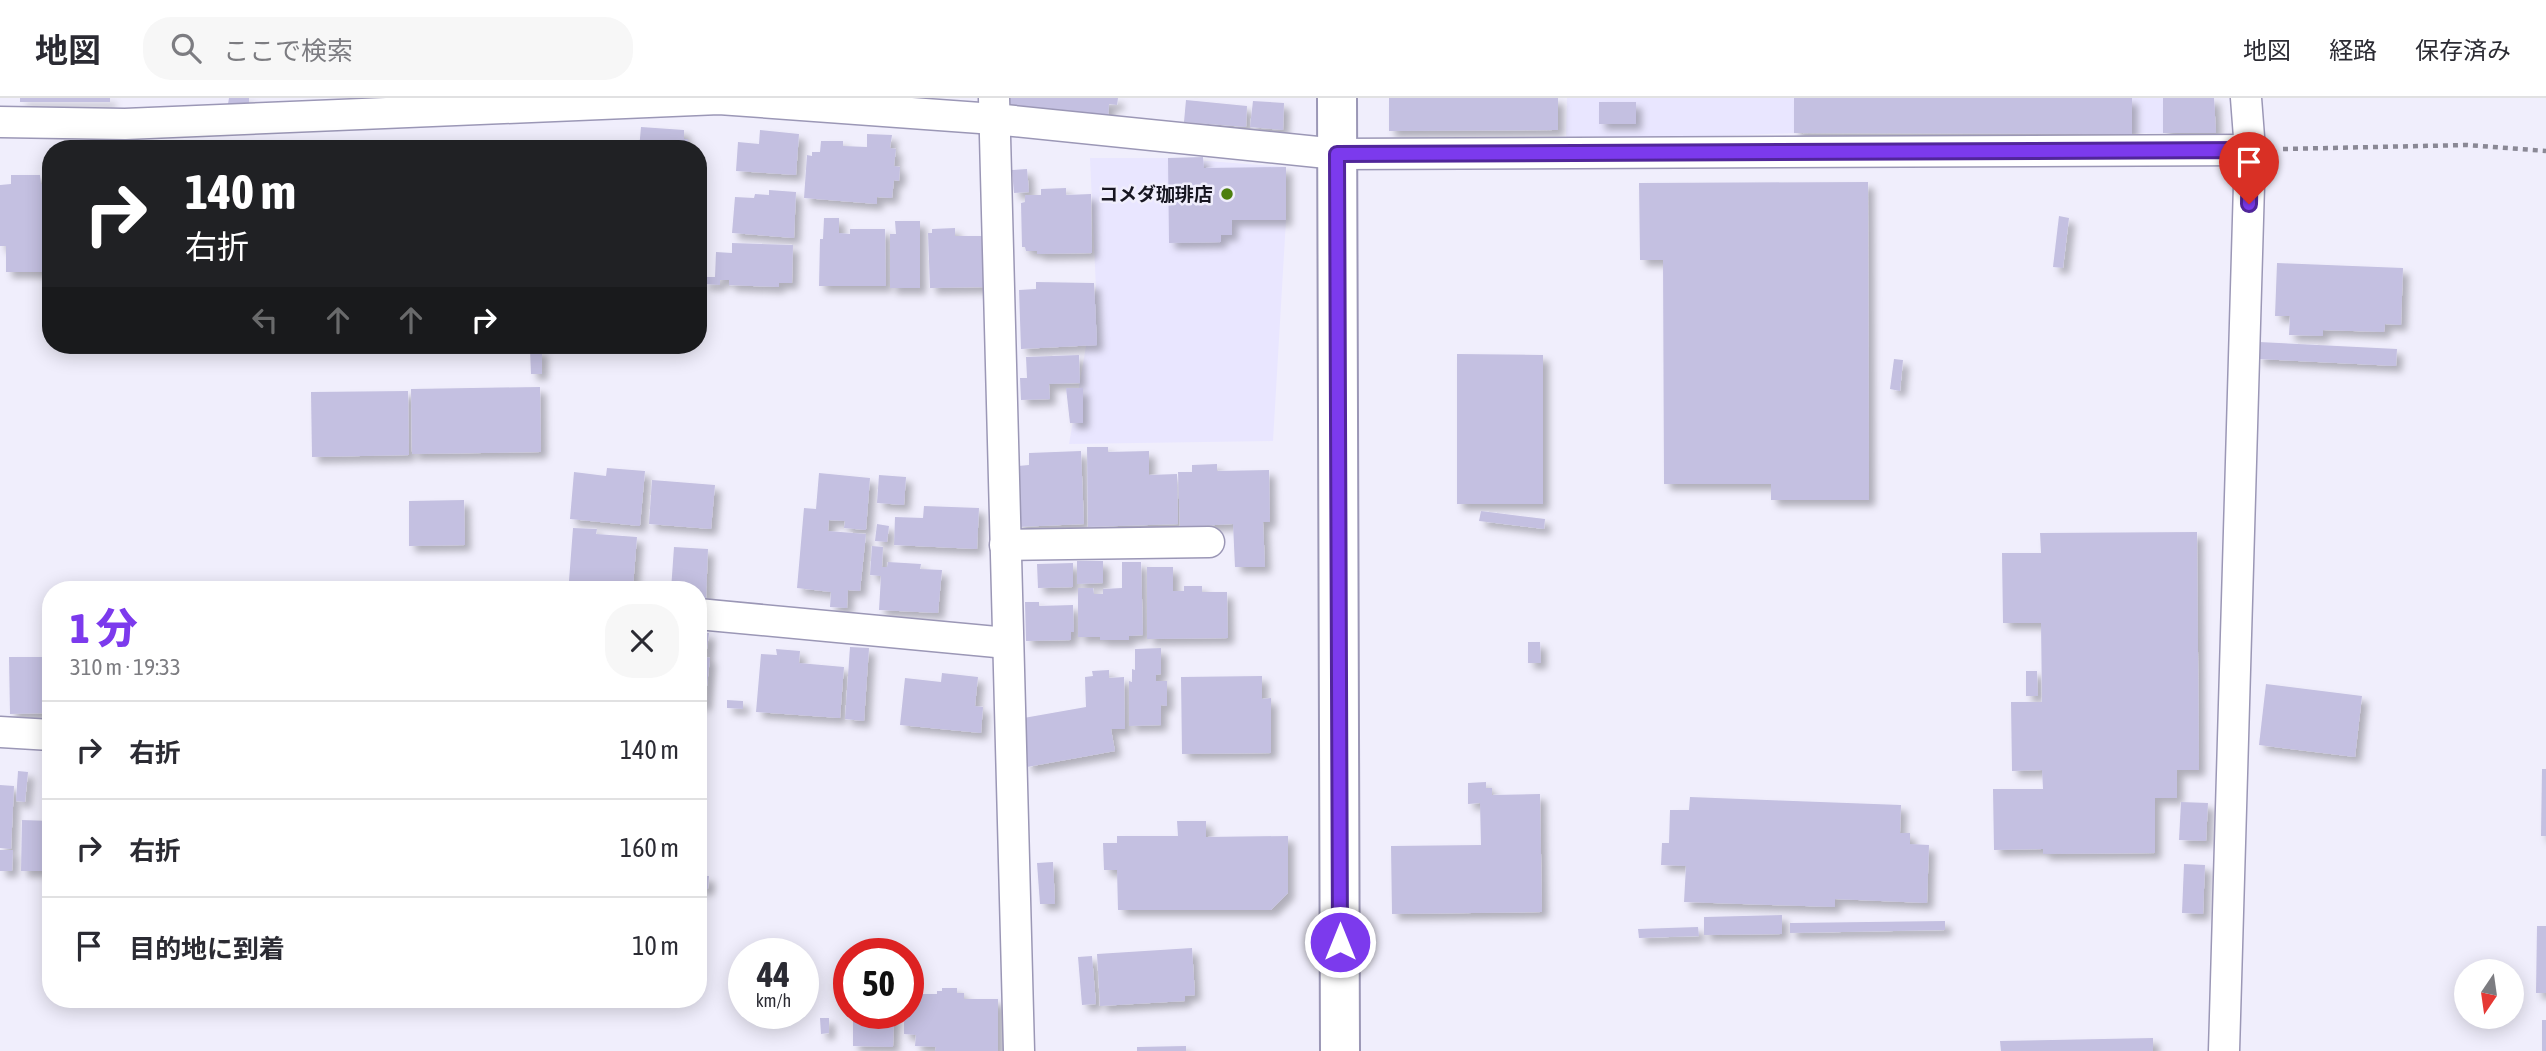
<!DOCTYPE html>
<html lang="ja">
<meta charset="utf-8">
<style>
body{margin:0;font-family:"Asap Condensed","Noto Sans JP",sans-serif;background:#f7f7f7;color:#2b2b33;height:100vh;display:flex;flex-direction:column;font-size:26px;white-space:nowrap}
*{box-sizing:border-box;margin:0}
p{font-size:23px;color:#7c7c81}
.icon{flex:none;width:38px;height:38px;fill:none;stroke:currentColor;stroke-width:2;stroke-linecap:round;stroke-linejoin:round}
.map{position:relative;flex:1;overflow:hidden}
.panel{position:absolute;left:42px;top:483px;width:665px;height:427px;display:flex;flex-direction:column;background:#fff;border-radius:28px;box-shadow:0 4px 18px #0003}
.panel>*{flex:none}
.banner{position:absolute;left:42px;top:42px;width:665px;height:214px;border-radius:28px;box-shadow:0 4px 18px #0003;background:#202124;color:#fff;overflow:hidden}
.needle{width:46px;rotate:193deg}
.fabs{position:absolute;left:2454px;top:861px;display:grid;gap:14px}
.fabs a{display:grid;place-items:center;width:70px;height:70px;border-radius:50%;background:#fff;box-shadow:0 4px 18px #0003;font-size:35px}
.speed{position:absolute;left:728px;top:840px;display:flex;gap:14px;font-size:35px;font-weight:700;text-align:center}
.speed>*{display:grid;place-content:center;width:91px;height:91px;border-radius:50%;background:#fff;box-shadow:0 4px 18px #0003;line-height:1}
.speed small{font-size:18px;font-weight:400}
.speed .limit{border:10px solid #d22;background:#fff;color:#111}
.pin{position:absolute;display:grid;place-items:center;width:60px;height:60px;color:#fff;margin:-72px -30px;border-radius:50% 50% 50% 0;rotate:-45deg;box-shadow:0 0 7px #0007}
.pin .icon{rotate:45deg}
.me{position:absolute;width:77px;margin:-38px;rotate:0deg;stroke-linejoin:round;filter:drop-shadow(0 0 5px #0008)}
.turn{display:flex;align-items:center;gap:24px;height:147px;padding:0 28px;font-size:32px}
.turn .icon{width:91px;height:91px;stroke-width:2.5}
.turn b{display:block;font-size:49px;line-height:60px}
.lanes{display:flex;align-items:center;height:66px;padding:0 28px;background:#0003;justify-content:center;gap:35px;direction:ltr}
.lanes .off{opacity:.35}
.round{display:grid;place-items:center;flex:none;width:74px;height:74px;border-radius:28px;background:#f7f7f7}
.overview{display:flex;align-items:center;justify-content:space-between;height:119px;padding:0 28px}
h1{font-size:42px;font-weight:800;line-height:52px;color:#7c3aed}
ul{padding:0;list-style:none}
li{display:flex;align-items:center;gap:21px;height:98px;padding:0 28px;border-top:2px solid #e1e1e2}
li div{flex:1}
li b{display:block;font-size:26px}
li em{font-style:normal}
header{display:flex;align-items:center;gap:42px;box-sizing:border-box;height:98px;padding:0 35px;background:#fff;border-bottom:2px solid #e1e1e2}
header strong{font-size:33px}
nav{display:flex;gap:38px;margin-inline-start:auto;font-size:24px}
.search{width:490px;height:63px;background:#f7f7f7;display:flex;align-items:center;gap:18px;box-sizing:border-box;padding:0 24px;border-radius:28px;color:#7c7c81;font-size:26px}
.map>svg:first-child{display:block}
</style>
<header>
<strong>地図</strong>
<div class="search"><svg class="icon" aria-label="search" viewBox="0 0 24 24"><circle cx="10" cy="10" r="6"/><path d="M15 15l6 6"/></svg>ここで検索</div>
<nav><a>地図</a><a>経路</a><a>保存済み</a></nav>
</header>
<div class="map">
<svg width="2546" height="953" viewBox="0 0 2546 953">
<defs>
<filter id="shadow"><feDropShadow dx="6" dy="6" stdDeviation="3.5" flood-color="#0004"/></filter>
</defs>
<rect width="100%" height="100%" fill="#f0eefc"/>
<g fill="#e9e6ff">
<path d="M1567 0H2214L2216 35H1794L1566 44Z"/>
<path d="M1090 60H1168L1286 69V122L1273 343 1069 346 1096 191Z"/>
</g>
<g fill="#c4c0e1" filter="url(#shadow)">
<rect x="20" y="0" width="90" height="4"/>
<path d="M229 0H249V7L228 6Z"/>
<path d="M1008 0H1118L1117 7 1109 6 1108 21 1008 10Z"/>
<path d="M1389 0H1558V32L1389 33Z"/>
<path d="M1794 0H2132V36L1794 35Z"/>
<path d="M2163 0H2214L2216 35H2163Z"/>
<path d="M1186 2 1247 8 1246 29 1184 24Z"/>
<path d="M1253 3 1284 5 1283 32 1250 29Z"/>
<rect x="1599" y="4" width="37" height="22"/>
<path d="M641 29 684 32V41H688L687 51H639Z"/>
<path d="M760 32 799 36 796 77 736 73 738 44 759 46Z"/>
<path d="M867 36 892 37 890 50 896 51 894 68 900 69 899 83 894 82 892 100 877 99V106L804 100 807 57 812 58V54H820L821 43H843V48L867 49Z"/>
<path d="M1203 59 1204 70 1286 69V122H1232V137H1221V144L1169 145 1168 60Z"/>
<path d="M1027 71 1029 94 1014 95 1012 72Z"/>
<path d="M11 77H40L41 86H51V174H6V148H0V87L11 86Z"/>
<path d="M1868 84 1869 402H1771V386H1664L1663 162H1640L1639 85Z"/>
<path d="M1066 90V97L1091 96 1092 155 1037 156V153H1026L1025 149H1022L1021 105 1025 104V97H1041V91Z"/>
<path d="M769 92 796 94 794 140 732 135 735 99 754 100 755 96 769 97Z"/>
<path d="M2059 118 2069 120 2063 170 2053 169Z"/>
<path d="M824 120H839V135L850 136V131H885L886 188H819L820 141H823Z"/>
<path d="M895 123H920V190H890V136H896Z"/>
<path d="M955 130V138H984L986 189 930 190 928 135H932V131Z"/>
<path d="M732 145 793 147 792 185H779V189L729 187V182H720V187L703 186V179H715L716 154 732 155Z"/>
<path d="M2277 165 2403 170 2401 227 2385 226 2384 234 2323 232V238L2289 237 2290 218H2275Z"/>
<path d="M1036 184 1094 185 1097 247 1021 251 1019 192 1036 191Z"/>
<path d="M2259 244 2397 251 2396 268 2257 261Z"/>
<path d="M530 251H542V276H531Z"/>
<path d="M1457 256 1543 257V406H1457Z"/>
<path d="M1079 257 1080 285 1049 286 1050 301 1021 302 1020 280H1027L1026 259Z"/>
<path d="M1894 261 1903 262 1900 293 1890 291Z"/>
<path d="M540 289 541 354 412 356 411 291Z"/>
<path d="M1066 290H1083V325H1070Z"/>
<path d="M408 293 409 357 312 359 311 294Z"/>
<path d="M1087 349H1108V354L1149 353V377L1177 376 1178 426 1088 429Z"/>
<path d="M1081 353 1084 426 1017 429 1018 368 1029 367V355Z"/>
<path d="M1217 366V373L1269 372 1270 424H1263L1265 469H1235L1233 426 1180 429 1178 374H1192V367Z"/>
<path d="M607 370 645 373 640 428 570 421 574 374 606 378Z"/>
<path d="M819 375 870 380 866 432 844 430 845 423 829 422 828 433 866 436 860 493 848 492 847 510 830 509 831 494 797 490 804 410 816 411Z"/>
<path d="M879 377 906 379 904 407 877 405Z"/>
<path d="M652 382 715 387 711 431 649 426Z"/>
<path d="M464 402 465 447 409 448V403Z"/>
<path d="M924 408 979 410 977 451 894 447 895 419 923 420Z"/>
<path d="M1481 413 1545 421 1544 431 1479 423Z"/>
<path d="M877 426 889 428 887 444 875 443Z"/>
<path d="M573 430 597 431 596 436 637 439 633 489 569 483Z"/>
<path d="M2197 434 2199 672H2177V700H2155V755L2043 756V751L1994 752 1993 691H2043L2042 672 2012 673 2011 604H2042L2041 525H2003L2002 455H2041L2040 435Z"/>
<path d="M872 448 883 449 882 469H887L888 464 921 466 920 471 942 472 938 515 879 512 881 478 870 477Z"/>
<path d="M674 449 708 451 706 502 698 501V492H671Z"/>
<path d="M1077 463H1103V485L1077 486Z"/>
<path d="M1122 464H1141L1143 537 1129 538V542H1100V539H1078V490H1093L1094 496H1103V491L1122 490Z"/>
<path d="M1073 465V489L1038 490 1037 466Z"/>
<path d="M1147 469H1173V493H1184V488H1202V494H1227L1228 540 1147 541Z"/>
<path d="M1025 504H1039V508L1073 507 1074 534H1071V542L1026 543Z"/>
<path d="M698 535H709L706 559 710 560 705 607 698 606Z"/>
<path d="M1528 544H1540L1541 565H1528Z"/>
<path d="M850 549 869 550 864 623 845 621Z"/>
<path d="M1161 550V576L1156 577V583H1167V608L1161 607V627L1129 628V583L1132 584V571L1135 572V551Z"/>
<path d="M776 551 800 553 799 565 844 569 840 620 756 614 761 556 777 557Z"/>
<path d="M9 559H48V615L10 616Z"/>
<path d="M1109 572V580L1124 579 1125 631H1111L1115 653 1027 669 1018 621 1086 609 1085 579 1093 578 1092 573Z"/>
<path d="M2026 573H2037L2038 598H2026Z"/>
<path d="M942 575 978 579 975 608 983 609 981 635 900 627 905 580 941 584Z"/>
<path d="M1262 578V601L1271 600V655L1182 656 1181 579Z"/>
<path d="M2266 586 2362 598 2355 659 2259 647Z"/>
<path d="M727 602 743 603V611L727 610Z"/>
<path d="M2542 671H2546V738H2541Z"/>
<path d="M18 673 28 674 25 704 16 703Z"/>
<path d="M1486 684V690H1492V697L1540 696 1542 814 1392 816 1391 748 1481 747 1480 705 1468 706V685Z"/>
<path d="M0 687 14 688 11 751 0 750Z"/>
<path d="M1690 699 1901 707 1900 735H1910V746L1929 747 1927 805 1835 801V809L1684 804 1686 768 1661 767 1662 745H1669L1670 712H1689Z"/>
<path d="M2181 704 2208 705 2206 743 2179 742Z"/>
<path d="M22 722 51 723V773H21Z"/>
<path d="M1177 723H1206V739L1288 738V795L1271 812H1118L1117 772H1104L1103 745H1117V738H1178Z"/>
<path d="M0 752H13L12 773H0Z"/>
<path d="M1053 764 1055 806H1040L1037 765Z"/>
<path d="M2184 766 2205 767 2203 816 2182 815Z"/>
<path d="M698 778H709L708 791H698Z"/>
<path d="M1782 817V836L1704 837V819Z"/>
<path d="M1945 823V832L1790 835V825Z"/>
<path d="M2537 828H2546V895H2536Z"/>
<path d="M1698 829 1699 838 1639 840 1638 831Z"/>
<path d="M1192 850 1195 897 1185 898V903L1100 908 1097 856Z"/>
<path d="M1092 858 1096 906 1082 907 1078 859Z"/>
<path d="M942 890H957V895H964V901H998V953H935L936 949 915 948 916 937 904 936V915H908V896H937V893H942Z"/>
<path d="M853 915H894L893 949 853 948Z"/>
<path d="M820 920H829V935L821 936Z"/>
<rect x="2542" y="922" width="4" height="31"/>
<path d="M2153 940V953H2001L2000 943Z"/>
<path d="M1186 948V953H1137V949Z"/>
</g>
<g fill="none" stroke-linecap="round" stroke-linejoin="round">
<g stroke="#9b97b6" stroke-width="33">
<g id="street">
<path d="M994 0 1019 953"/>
<path d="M0 24 125 26 719 1 994 21 1337 56 2250 52"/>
<path d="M1005 447 1209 444"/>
<path d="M698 516 1007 545"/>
<path d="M0 634 51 637"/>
<path d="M2224 953 2250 52 2246 0"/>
</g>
</g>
<g stroke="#9b97b6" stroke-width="42">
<path id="secondary" d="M1337 0 1340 953"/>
</g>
<path stroke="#8a8895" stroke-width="4.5" stroke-dasharray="5 5" stroke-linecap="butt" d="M2283 51 2467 47 2546 53"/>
<use href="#street" stroke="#fff" stroke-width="30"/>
<use href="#secondary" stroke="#fff" stroke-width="38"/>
</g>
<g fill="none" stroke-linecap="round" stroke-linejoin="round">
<g stroke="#51269a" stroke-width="18">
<path id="route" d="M1340 844 1337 56 2250 52 2249 106"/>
</g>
<use href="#route" stroke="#7c3aed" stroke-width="12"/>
</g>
<circle fill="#4d7f0f" stroke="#f0eefc" stroke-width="2.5" cx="1227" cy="96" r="7"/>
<g text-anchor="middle" stroke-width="5" stroke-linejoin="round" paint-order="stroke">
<g font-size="19" font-weight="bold" fill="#171621" stroke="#f0eefc" text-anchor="end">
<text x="1213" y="103">コメダ珈琲店</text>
</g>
</g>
</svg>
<div class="fabs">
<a><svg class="needle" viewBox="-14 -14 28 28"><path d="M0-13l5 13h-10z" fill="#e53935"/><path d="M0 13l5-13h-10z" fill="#7c7c81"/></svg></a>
</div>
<div class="speed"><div>44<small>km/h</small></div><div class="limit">50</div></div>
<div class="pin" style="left:2249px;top:106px;background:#d93025"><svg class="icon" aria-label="arrive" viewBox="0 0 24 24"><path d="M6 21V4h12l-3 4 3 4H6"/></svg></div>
<svg class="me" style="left:1340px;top:844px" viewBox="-20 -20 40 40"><circle r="17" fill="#7c3aed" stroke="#fff" stroke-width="3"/><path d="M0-11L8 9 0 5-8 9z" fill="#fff"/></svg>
<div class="banner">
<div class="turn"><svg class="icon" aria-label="right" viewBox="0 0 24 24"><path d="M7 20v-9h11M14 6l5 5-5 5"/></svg><div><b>140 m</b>右折</div></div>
<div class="lanes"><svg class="icon off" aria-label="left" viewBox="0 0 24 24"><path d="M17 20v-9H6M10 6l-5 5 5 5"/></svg><svg class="icon off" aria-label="ahead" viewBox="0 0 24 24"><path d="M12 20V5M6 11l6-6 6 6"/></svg><svg class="icon off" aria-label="ahead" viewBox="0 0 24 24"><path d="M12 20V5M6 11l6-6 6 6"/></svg><svg class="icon" aria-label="right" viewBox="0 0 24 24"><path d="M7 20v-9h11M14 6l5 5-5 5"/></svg></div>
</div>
<section class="panel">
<div class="overview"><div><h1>1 分</h1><p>310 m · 19:33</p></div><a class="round"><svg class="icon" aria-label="close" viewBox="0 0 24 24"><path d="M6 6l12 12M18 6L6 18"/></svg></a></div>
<ul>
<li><svg class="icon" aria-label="right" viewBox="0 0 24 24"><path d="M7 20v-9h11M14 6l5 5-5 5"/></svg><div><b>右折</b></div><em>140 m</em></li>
<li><svg class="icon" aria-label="right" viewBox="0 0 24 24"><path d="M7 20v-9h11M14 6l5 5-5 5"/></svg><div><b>右折</b></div><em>160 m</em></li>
<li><svg class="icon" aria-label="arrive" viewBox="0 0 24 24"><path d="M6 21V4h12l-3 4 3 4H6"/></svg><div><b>目的地に到着</b></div><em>10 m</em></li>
</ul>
</section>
</div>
